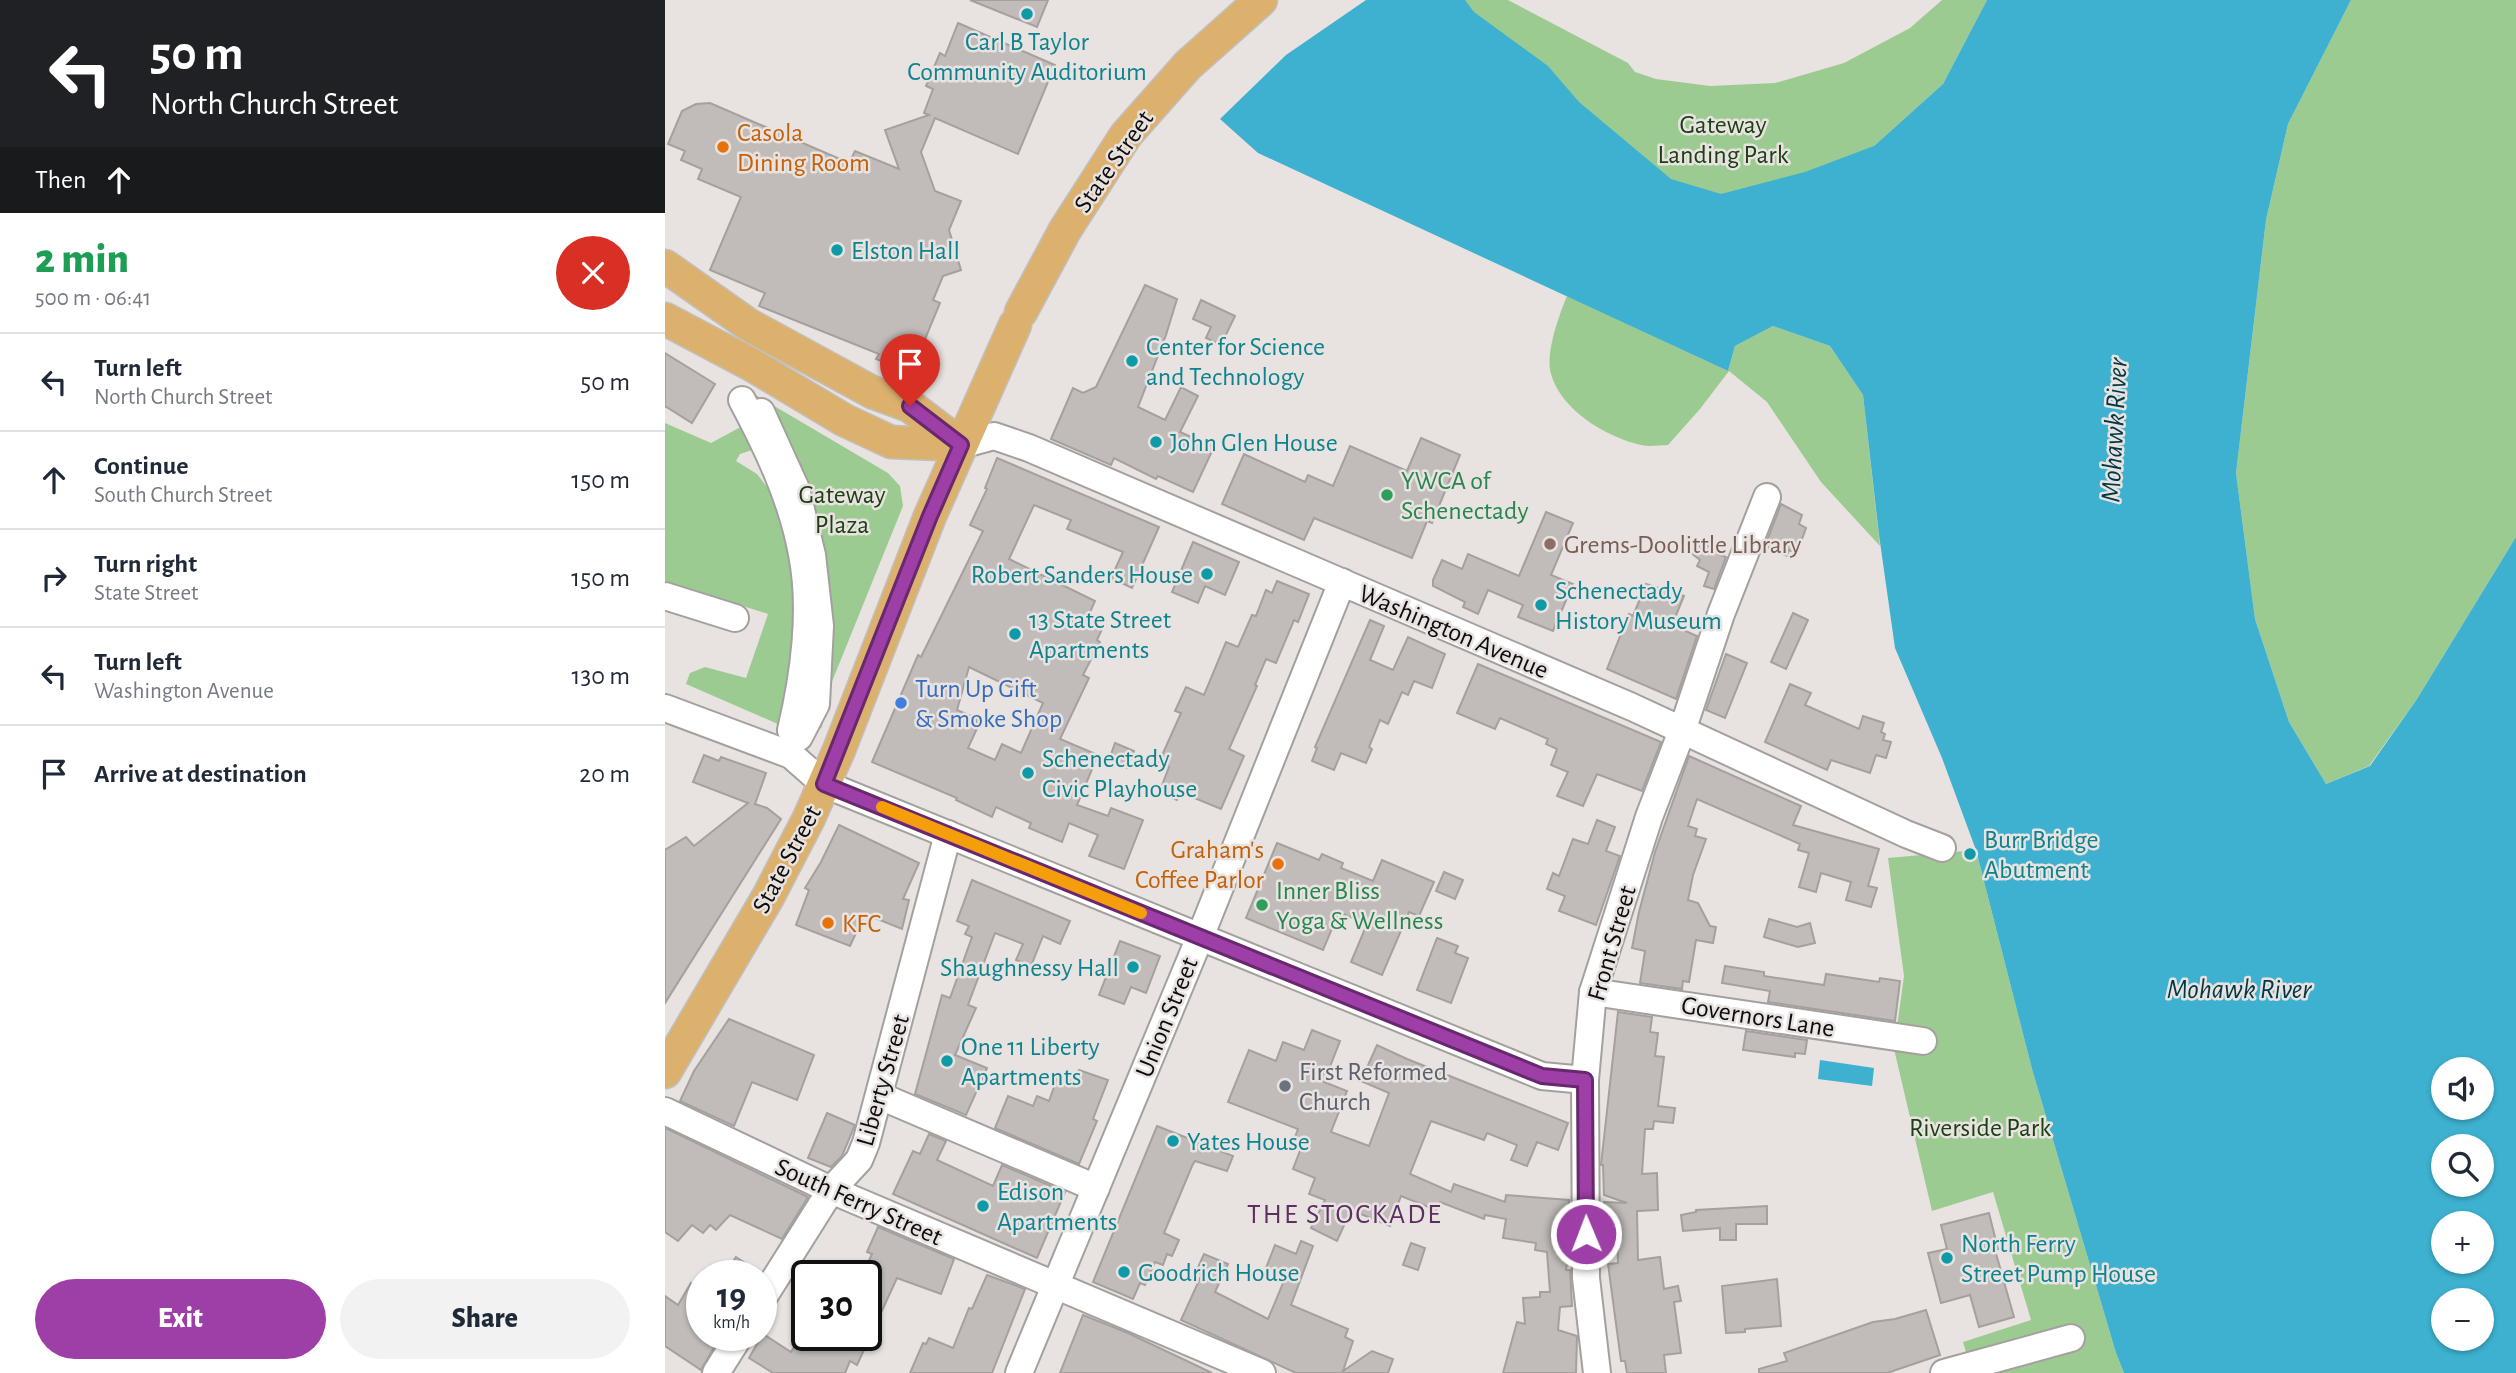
<!DOCTYPE html>
<meta charset="utf-8">
<style>
body{margin:0;font-family:"Alegreya Sans",sans-serif;background:#f2f2f3;color:#1f2937;height:100vh;display:flex;flex-direction:column;font-size:26px;white-space:nowrap}
*{box-sizing:border-box;margin:0}
p{font-size:23px;color:#747a83}
.icon{flex:none;width:38px;height:38px;fill:none;stroke:currentColor;stroke-width:2;stroke-linecap:round;stroke-linejoin:round}
.map{position:relative;flex:1;overflow:hidden}
.sheet{display:flex;flex-direction:column;background:#fff;width:665px}
.sheet>*{flex:none}
.guide{background:#202124;color:#fff;overflow:hidden}
.controls{position:absolute;left:1766px;top:1057px;display:grid;gap:14px}
.controls a{display:grid;place-items:center;width:63px;height:63px;border-radius:50%;background:#fff;box-shadow:0 2px 5px #0004;font-size:35px}
.speed{position:absolute;left:21px;top:1260px;display:flex;gap:14px;font-size:35px;font-weight:700;text-align:center}
.speed>*{display:grid;place-content:center;width:91px;height:91px;border-radius:50%;background:#fff;box-shadow:0 2px 5px #0004;line-height:1}
.speed small{font-size:18px;font-weight:400}
.speed .limit{border:4px solid #111;border-radius:10px;background:#fff;color:#111}
.pin{position:absolute;display:grid;place-items:center;width:60px;height:60px;color:#fff;margin:-72px -30px;border-radius:50% 50% 50% 0;rotate:-45deg;box-shadow:0 0 7px #0007}
.pin .icon{rotate:45deg}
.me{position:absolute;width:77px;margin:-38px;rotate:359deg;stroke-linejoin:round;filter:drop-shadow(0 0 5px #0008)}
.turn{display:flex;align-items:center;gap:24px;height:147px;padding:0 35px;font-size:32px}
.turn .icon{width:91px;height:91px;stroke-width:2.5}
.turn b{display:block;font-size:49px;line-height:60px}
.then{display:flex;align-items:center;height:66px;padding:0 35px;background:#0003;gap:14px;font-size:26px}
.round{display:grid;place-items:center;flex:none;width:74px;height:74px;border-radius:37px;background:#f2f2f3}
.overview{display:flex;align-items:center;justify-content:space-between;height:119px;padding:0 35px}
h1{font-size:42px;font-weight:800;line-height:52px;color:#1e9e55}
.primary-button{display:flex;gap:14px;margin-top:auto;padding:14px 35px}
.primary-button a{flex:1;height:80px;border-radius:42px;background:#9e3ea7;color:#fff;font-size:28px;font-weight:800;line-height:80px;text-align:center}
.primary-button a+a{background:#f2f2f3;color:#1f2937}
ul{padding:0;list-style:none}
li{display:flex;align-items:center;gap:21px;height:98px;padding:0 35px;border-top:2px solid #e0e1e3}
li div{flex:1}
li b{display:block;font-size:26px}
li em{font-style:normal}
main{display:flex;flex:1;min-height:0}
.map>svg:first-child{display:block}
</style>
<main>
<section class="sheet">
<div class="guide">
<div class="turn"><svg class="icon" aria-label="left" viewBox="0 0 24 24"><path d="M17 20v-9H6M10 6l-5 5 5 5"/></svg><div><b>50 m</b>North Church Street</div></div>
<div class="then">Then<svg class="icon" aria-label="ahead" viewBox="0 0 24 24"><path d="M12 20V5M6 11l6-6 6 6"/></svg></div>
</div>
<div class="overview"><div><h1>2 min</h1><p>500 m · 06:41</p></div><a class="round" style="background:#d93025;color:#fff"><svg class="icon" aria-label="close" viewBox="0 0 24 24"><path d="M6 6l12 12M18 6L6 18"/></svg></a></div>
<ul>
<li><svg class="icon" aria-label="left" viewBox="0 0 24 24"><path d="M17 20v-9H6M10 6l-5 5 5 5"/></svg><div><b>Turn left</b><p>North Church Street</p></div><em>50 m</em></li>
<li><svg class="icon" aria-label="ahead" viewBox="0 0 24 24"><path d="M12 20V5M6 11l6-6 6 6"/></svg><div><b>Continue</b><p>South Church Street</p></div><em>150 m</em></li>
<li><svg class="icon" aria-label="right" viewBox="0 0 24 24"><path d="M7 20v-9h11M14 6l5 5-5 5"/></svg><div><b>Turn right</b><p>State Street</p></div><em>150 m</em></li>
<li><svg class="icon" aria-label="left" viewBox="0 0 24 24"><path d="M17 20v-9H6M10 6l-5 5 5 5"/></svg><div><b>Turn left</b><p>Washington Avenue</p></div><em>130 m</em></li>
<li><svg class="icon" aria-label="arrive" viewBox="0 0 24 24"><path d="M6 21V4h12l-3 4 3 4H6"/></svg><div><b>Arrive at destination</b></div><em>20 m</em></li>
</ul>
<div class="primary-button"><a>Exit</a><a>Share</a></div>
</section>
<div class="map">
<svg width="1851" height="1373" viewBox="0 0 1851 1373">
<rect width="100%" height="100%" fill="#e8e3e0"/>
<g fill="#9ccb92" fill-rule="evenodd">
<path d="M772 0H843L963 63 970 72 991 79 1045 86 1110 83 1179 63 1245 28 1277 0H1322L1278 84 1209 146 1107 269Z"/>
<path d="M1686 0H1851V537L1752 699 1704 766 1661 784 1624 722 1590 619 1571 473 1601 220 1623 124Z"/>
<path d="M902 296 1063 371 1070 346 1108 326 1165 346 1198 395 1215 546 1156 482 1102 402 1064 371 1035 409 1003 445C994 445 984 447 976 445 941 437 896 410 886 374 880 354 894 315 902 296Z"/>
<path d="M77 387 223 473 235 486 238 506 162 694 157 727 142 740 122 728 21 684 25 673 40 667 81 678 103 614 0 581V423L46 443 83 423ZM96 447 111 484 102 487 92 474 71 461 75 454Z"/>
<path d="M1311 850 1367 1069 1451 1353 1459 1373H1307L1298 1342 1366 1320 1328 1192 1267 1211 1229 1049 1239 976 1223 858Z"/>
</g>
<g fill="#3db1cf" fill-rule="evenodd">
<path d="M701 0H800L809 12 883 66 914 102 1006 179 1056 194 1140 172 1209 146 1278 84 1322 0H1686L1623 124 1601 220 1571 473 1590 619 1624 722 1661 784 1705 766 1752 699 1851 537V1373H1459L1451 1353 1367 1069 1311 850 1277 758 1230 648 1214 535 1198 395 1165 346 1108 326 1070 346 1063 371 593 153 555 119 621 55ZM1778 1069H1816V1108H1778ZM1778 1146H1816V1185H1778ZM1778 1223H1816V1262H1778ZM1778 1300H1816V1339H1778Z"/>
<path d="M1155 1060 1209 1068 1207 1086 1153 1079Z"/>
</g>
<g fill="#c1bcb9" stroke="#a5a09d" stroke-width="2" fill-rule="evenodd">
<path d="M305 0H383L372 27Z"/>
<path d="M293 23 390 65 353 154 270 118 256 152 270 191 296 201 284 230 296 270 278 276 268 300 275 303 246 373 211 359 214 354 94 306 100 293 45 270 76 197 33 179 37 169 16 160 20 151 3 144 17 111 31 104 45 103 184 163 190 151 234 169 220 130 264 115 259 113 268 89 261 86 275 53 280 56Z"/>
<path d="M480 285 512 299 501 335 473 407 500 420 516 387 533 396 515 432 549 447 528 492 493 476 491 479 449 458 446 465 386 439 408 388 418 393 431 387Z"/>
<path d="M536 300 570 316 556 345 541 338 546 327 528 319Z"/>
<path d="M0 353 50 384 27 423 0 406Z"/>
<path d="M756 438 795 455 767 523 762 521 747 558 649 518 639 540 557 504 579 454 640 482 643 475 668 486 685 446 742 471Z"/>
<path d="M332 458 494 527 467 588 446 578 458 552 402 529 406 520 369 505 344 559 430 601 421 621 437 629 432 640 435 642 418 675 424 678 395 739 433 755 412 805 443 816 446 808 478 820 459 869 424 856 433 835 404 823 397 842 364 828 366 823 331 807 327 817 291 800 292 798 207 762 253 655 256 657 318 531 305 525 322 489 320 488ZM304 667 378 703 356 753 337 744 330 760 303 748 314 724 311 723 313 719 292 710Z"/>
<path d="M1116 504 1137 515 1134 524 1141 528 1132 553 1124 550 1122 556 1100 546Z"/>
<path d="M881 512 908 523 886 575 908 584 888 631 853 617 858 605 823 590 813 614 798 607 800 602 768 586V580L777 560 797 569 803 554 854 576Z"/>
<path d="M1034 541 1054 550 1053 554 1061 557 1049 589 1039 586 1044 572 1032 566 1035 560 1025 552Z"/>
<path d="M528 542 574 562 560 595 540 586 533 603 507 592Z"/>
<path d="M612 581 644 594 633 622 629 620 611 663 601 659 590 685 592 686 564 749 579 756 556 809 515 792 512 800 494 793 504 767 494 762 516 713 510 711 521 687 539 695 561 642 573 647 587 615 591 616 601 590 607 593Z"/>
<path d="M981 584 1019 596 1007 625 1032 636 1011 699 942 669 964 614 968 616Z"/>
<path d="M1128 613 1143 620 1121 669 1106 662Z"/>
<path d="M705 620 719 626 705 660 728 670 743 637 780 654 767 688 749 681 743 695 737 692 723 724 715 720 704 747 707 749 701 763 676 753 669 770 647 761 652 748 650 747Z"/>
<path d="M1061 654 1082 663 1060 718 1041 710Z"/>
<path d="M813 664 996 742 977 791 932 774 918 806 892 796 903 772 886 765 892 749 881 744 883 739 835 718 830 729 792 713Z"/>
<path d="M1125 684 1146 693 1140 705 1194 729 1198 716 1219 723 1216 732 1220 734 1218 740 1226 742 1221 758 1211 755 1205 773 1166 760 1162 770 1100 742Z"/>
<path d="M450 743 469 751 462 768 444 760Z"/>
<path d="M39 755 54 761 56 757 101 773 90 804 102 808 116 819 0 1003V850L21 837 29 846 83 803 28 782Z"/>
<path d="M1024 756 1136 806 1128 825 1214 849 1203 886 1212 888 1206 907 1181 900 1186 882 1156 873 1151 892 1134 887 1144 853 1133 850 1135 844 1032 799 1023 826 1032 829 1030 836 1041 839 1028 875 1023 900 1033 903 1045 926 1051 927 1048 943 1031 940 1024 982 1018 981 1017 989 975 983 980 951 967 948 974 912 990 852Z"/>
<path d="M932 820 950 827 941 851 955 856 931 925 894 911 900 896 882 889 888 873 894 876 908 839 923 844Z"/>
<path d="M174 825 254 863 238 899 244 900 237 929 200 914 185 946 131 925 144 890 140 888 156 862Z"/>
<path d="M612 843 654 860 657 854 678 863 676 868 708 881 717 860 769 882 754 916 744 912 717 975 686 962 702 924 674 912 658 950 581 918Z"/>
<path d="M779 872 798 880 790 899 771 891Z"/>
<path d="M307 880 405 921 395 944 378 936 366 966 351 960 358 944 330 933 303 1005 311 1008 290 1055 322 1068 301 1115 250 1094 277 995 285 998 307 937 300 934 304 926 292 921Z"/>
<path d="M1104 919 1132 927 1145 923 1150 943 1133 947 1099 937Z"/>
<path d="M772 938 793 946 790 953 803 958 786 1003 752 990Z"/>
<path d="M455 941 495 956 481 993 466 987 459 1004 434 995Z"/>
<path d="M1060 966 1099 972V976L1159 985 1161 974 1214 982 1215 978 1235 981 1230 1021 1103 1002 1105 991 1057 983Z"/>
<path d="M953 1012 987 1017 985 1032 993 1033 990 1056 999 1057 993 1106 1010 1108 1008 1123 989 1121 988 1129H980L977 1174 992 1173 993 1210 972 1211 973 1260 995 1257 999 1289 1013 1286 1016 1301 1009 1302 1016 1353 999 1355 1001 1373H962L960 1361H956L943 1264 953 1263 952 1236H937L936 1215H939V1202L962 1203 939 1195 938 1165H936Z"/>
<path d="M64 1019 149 1055 132 1100 87 1082 69 1126 15 1101 29 1071Z"/>
<path d="M647 1030 675 1041 659 1082 682 1091 666 1132 704 1146 724 1093 696 1081 712 1045 742 1059 903 1123 893 1150 872 1142 862 1166 846 1160 852 1145 822 1133 819 1140 766 1121 745 1174 786 1192 789 1184 840 1202 841 1195 904 1200 902 1233H905V1245L901 1270H905L907 1306 895 1307 893 1330 912 1336 911 1373H838L852 1322 860 1324 858 1298 875 1297V1292H885L882 1252 870 1250 871 1243 838 1238 841 1219 820 1215 819 1219 775 1202 771 1210 736 1196 725 1226 686 1210 672 1241 646 1228 660 1200 644 1194 650 1178 628 1169 636 1148 627 1145 633 1129 563 1102 584 1050 611 1061 618 1042 639 1050Z"/>
<path d="M1081 1031 1142 1040 1140 1054 1130 1053V1057L1078 1050Z"/>
<path d="M414 1070 443 1080 428 1119 432 1121 414 1164 330 1128 343 1096 368 1106 372 1096 384 1101 393 1076 409 1082Z"/>
<path d="M162 1113 190 1125 177 1156 166 1167 143 1158Z"/>
<path d="M492 1126 568 1156 562 1171 530 1161 527 1166 499 1233 514 1240 507 1256 502 1254 498 1265 490 1262 480 1285 475 1283 468 1299 428 1282Z"/>
<path d="M0 1128 143 1197 117 1239 65 1215 51 1230 45 1225 38 1233 27 1225 13 1241 0 1232Z"/>
<path d="M264 1134 281 1141 272 1160 328 1186 337 1165 400 1192 372 1258 228 1194 248 1151 255 1154Z"/>
<path d="M1102 1206V1224H1071V1240H1055V1228L1018 1231 1016 1215 1031 1212V1210Z"/>
<path d="M1324 1213 1333 1249 1330 1250 1349 1317 1314 1327 1305 1295 1276 1303 1263 1253 1282 1249 1276 1225Z"/>
<path d="M213 1227 289 1259 276 1294 232 1278 192 1365 185 1361 180 1373H108L84 1358 98 1334 126 1352 136 1335H201V1267L207 1254 202 1252Z"/>
<path d="M636 1241 648 1246 626 1305 683 1329 680 1337 688 1341 678 1371 707 1351 728 1359 723 1373H631L516 1320 537 1274 531 1272 539 1254 563 1264 550 1292 603 1319 621 1276 601 1268 610 1245 631 1254Z"/>
<path d="M746 1243 760 1248 753 1270 738 1265Z"/>
<path d="M71 1257 95 1273 93 1276H59Z"/>
<path d="M322 1275 360 1289 327 1373H245L258 1343 261 1344 264 1338 288 1348 304 1308 307 1309Z"/>
<path d="M1112 1279 1116 1326 1080 1329V1332L1061 1333 1057 1286Z"/>
<path d="M26 1283 37 1290V1335H56L36 1370 0 1346V1296L13 1305Z"/>
<path d="M1261 1310 1275 1355 1222 1373H1094V1369L1122 1361 1119 1353 1208 1322 1230 1319Z"/>
<path d="M418 1315 463 1333 547 1373H395Z"/>
</g>
<g fill="none" stroke-linecap="round" stroke-linejoin="round">
<g stroke="#a4a09d" stroke-width="30">
<g id="minor">
<path d="M77 400C103 449 127 499 137 554 148 609 139 676 126 730L134 737 151 704 155 626 147 555 131 489 96 412"/>
<path d="M296 445 329 436 364 448 967 707 1241 834 1277 848"/>
<path d="M0 596 70 618"/>
<path d="M0 708 126 755 159 784 877 1076 920 1080"/>
<path d="M928 992 1258 1041"/>
<path d="M215 1096 431 1188"/>
<path d="M0 1111 166 1190 597 1373"/>
<path d="M96 1301 166 1190 194 1160 201 1143 283 834"/>
<path d="M51 1373 75 1335"/>
<path d="M354 1373 535 937 677 582"/>
<path d="M932 1373 921 1278 920 1080 928 992 984 817 1017 731 1056 614 1102 497"/>
<path d="M1279 1373 1406 1338"/>
</g>
</g>
<g stroke="#c0c0c0" stroke-width="35">
<g id="major">
<path d="M0 266 84 325 207 392 245 406 296 445"/>
<path d="M356 312 400 230 461 135 523 65 596 0"/>
<path d="M0 319 87 365 179 420 226 442 296 445"/>
<path d="M0 1072 103 897 144 818 174 750 265 516 350 325"/>
</g>
</g>
<use href="#minor" stroke="#fff" stroke-width="26"/>
<use href="#major" stroke="#dcb16e" stroke-width="32"/>
</g>
<g fill="none" stroke-linecap="round" stroke-linejoin="round">
<g stroke="#67286d" stroke-width="18">
<path id="route" d="M245 406 296 445 265 516 159 784 877 1076 920 1080 921 1234"/>
</g>
<use href="#route" stroke="#9e3ea7" stroke-width="12"/>
<path stroke="#f59e0b" stroke-width="12" d="M217 807 476 913"/>
</g>
<g fill="#0f9aa8" stroke="#e8e3e0" stroke-width="2.5">
<circle cx="362" cy="14" r="7"/>
<circle cx="172" cy="250" r="7"/>
<circle cx="467" cy="361" r="7"/>
<circle cx="491" cy="442" r="7"/>
<circle cx="542" cy="574" r="7"/>
<circle cx="876" cy="605" r="7"/>
<circle cx="350" cy="634" r="7"/>
<circle cx="363" cy="773" r="7"/>
<circle cx="1305" cy="854" r="7"/>
<circle cx="468" cy="967" r="7"/>
<circle cx="282" cy="1061" r="7"/>
<circle cx="508" cy="1141" r="7"/>
<circle cx="318" cy="1206" r="7"/>
<circle cx="1282" cy="1258" r="7"/>
<circle cx="459" cy="1272" r="7"/>
</g>
<g fill="#e8710a" stroke="#e8e3e0" stroke-width="2.5">
<circle cx="58" cy="147" r="7"/>
<circle cx="613" cy="864" r="7"/>
<circle cx="163" cy="923" r="7"/>
</g>
<g fill="#2e9e5b" stroke="#e8e3e0" stroke-width="2.5">
<circle cx="722" cy="495" r="7"/>
<circle cx="597" cy="905" r="7"/>
</g>
<circle fill="#8d6e63" stroke="#e8e3e0" stroke-width="2.5" cx="885" cy="544" r="7"/>
<circle fill="#3f7fe0" stroke="#e8e3e0" stroke-width="2.5" cx="236" cy="703" r="7"/>
<circle fill="#6b7280" stroke="#e8e3e0" stroke-width="2.5" cx="620" cy="1086" r="7"/>
<g text-anchor="middle" stroke-width="5" stroke-linejoin="round" paint-order="stroke">
<g font-size="26" fill="#0d838f" stroke="#e8e3e0" text-anchor="start">
<text x="362" y="50" text-anchor="middle">Carl B Taylor<tspan x="362" dy="30">Community Auditorium</tspan></text>
<text x="186" y="259">Elston Hall</text>
<text x="481" y="355">Center for Science<tspan x="481" dy="30">and Technology</tspan></text>
<text x="505" y="451">John Glen House</text>
<text x="528" y="583" text-anchor="end">Robert Sanders House</text>
<text x="890" y="599">Schenectady<tspan x="890" dy="30">History Museum</tspan></text>
<text x="364" y="628">13 State Street<tspan x="364" dy="30">Apartments</tspan></text>
<text x="377" y="767">Schenectady<tspan x="377" dy="30">Civic Playhouse</tspan></text>
<text x="1319" y="848">Burr Bridge<tspan x="1319" dy="30">Abutment</tspan></text>
<text x="454" y="976" text-anchor="end">Shaughnessy Hall</text>
<text x="296" y="1055">One 11 Liberty<tspan x="296" dy="30">Apartments</tspan></text>
<text x="522" y="1150">Yates House</text>
<text x="332" y="1200">Edison<tspan x="332" dy="30">Apartments</tspan></text>
<text x="1296" y="1252">North Ferry<tspan x="1296" dy="30">Street Pump House</tspan></text>
<text x="473" y="1281">Goodrich House</text>
</g>
<g font-size="26" fill="#1c4013" stroke="#e8e3e0">
<text x="1058" y="133">Gateway<tspan x="1058" dy="30">Landing Park</tspan></text>
<text x="177" y="503">Gateway<tspan x="177" dy="30">Plaza</tspan></text>
<text x="1315" y="1136">Riverside Park</text>
</g>
<g font-size="26" fill="#c56008" stroke="#e8e3e0" text-anchor="start">
<text x="72" y="141">Casola<tspan x="72" dy="30">Dining Room</tspan></text>
<text x="599" y="858" text-anchor="end">Graham's<tspan x="599" dy="30">Coffee Parlor</tspan></text>
<text x="177" y="932">KFC</text>
</g>
<g font-size="26" fill="#0d0c0b" stroke="#e8e3e0">
<text transform="translate(448 161) rotate(-55)" y="9">State Street</text>
<text transform="translate(789 631) rotate(23)" y="9">Washington Avenue</text>
<text transform="translate(121 859) rotate(-62)" y="9">State Street</text>
<text transform="translate(946 943) rotate(-74)" y="9">Front Street</text>
<text transform="translate(1093 1016) rotate(9)" y="9">Governors Lane</text>
<text transform="translate(501 1017) rotate(-68)" y="9">Union Street</text>
<text transform="translate(217 1080) rotate(-74)" y="9">Liberty Street</text>
<text transform="translate(194 1201) rotate(24)" y="9">South Ferry Street</text>
</g>
<g font-size="26" fill="#27864d" stroke="#e8e3e0" text-anchor="start">
<text x="736" y="489">YWCA of<tspan x="736" dy="30">Schenectady</tspan></text>
<text x="611" y="899">Inner Bliss<tspan x="611" dy="30">Yoga &amp; Wellness</tspan></text>
</g>
<g font-size="26" fill="#785e54" stroke="#e8e3e0" text-anchor="start">
<text x="899" y="553">Grems-Doolittle Library</text>
</g>
<g font-size="26" fill="#366cbe" stroke="#e8e3e0" text-anchor="start">
<text x="250" y="697">Turn Up Gift<tspan x="250" dy="30">&amp; Smoke Shop</tspan></text>
</g>
<g font-size="26" fill="#5b616d" stroke="#e8e3e0" text-anchor="start">
<text x="634" y="1080">First Reformed<tspan x="634" dy="30">Church</tspan></text>
</g>
<g font-size="28" font-style="italic" fill="#023845" stroke="#e8e3e0">
<text transform="translate(1448 430) rotate(-87)" y="10">Mohawk River</text>
<text x="1574" y="998">Mohawk River</text>
</g>
<g font-size="28" letter-spacing="2" fill="#5c2e61" stroke="#e8e3e0">
<text x="680" y="1223">THE STOCKADE</text>
</g>
</g>
</svg>
<div class="controls">
<a><svg class="icon" aria-label="sound" viewBox="0 0 24 24"><path d="M4 9h4l5-4v14l-5-4H4zM17 9q2 3 0 6"/></svg></a>
<a><svg class="icon" aria-label="search" viewBox="0 0 24 24"><circle cx="10" cy="10" r="6"/><path d="M15 15l6 6"/></svg></a>
<a>+</a>
<a>−</a>
</div>
<div class="speed"><div>19<small>km/h</small></div><div class="limit">30</div></div>
<div class="pin" style="left:245px;top:406px;background:#d93025"><svg class="icon" aria-label="arrive" viewBox="0 0 24 24"><path d="M6 21V4h12l-3 4 3 4H6"/></svg></div>
<svg class="me" style="left:921px;top:1234px" viewBox="-20 -20 40 40"><circle r="17" fill="#9e3ea7" stroke="#fff" stroke-width="3"/><path d="M0-11L8 9 0 5-8 9z" fill="#fff"/></svg>
</div>
</main>
